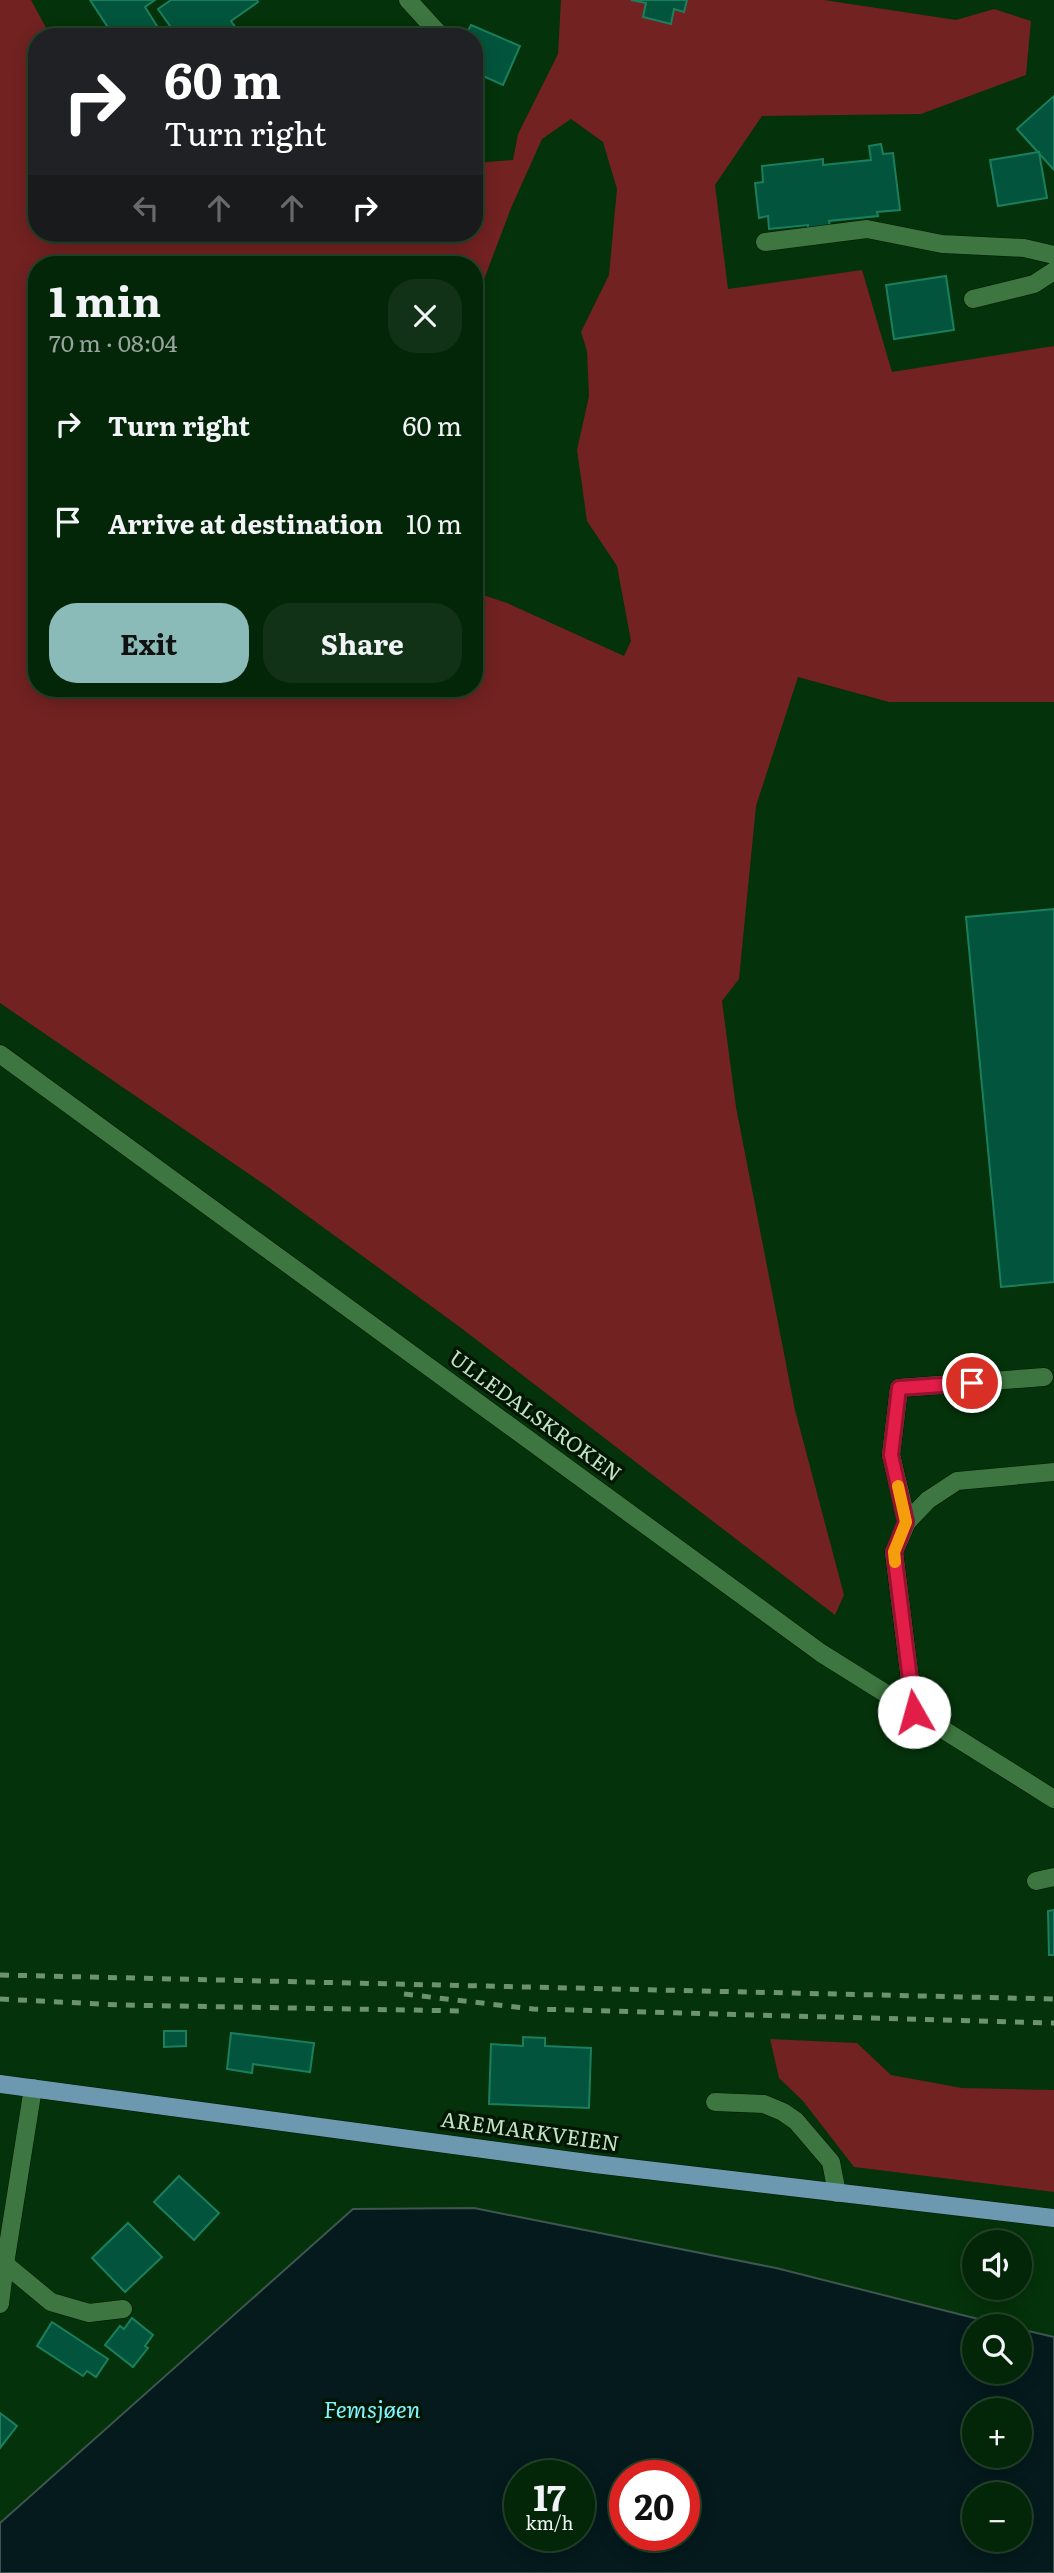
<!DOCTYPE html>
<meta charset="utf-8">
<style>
body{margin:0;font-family:Literata,serif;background:#113216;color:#f1f3f6;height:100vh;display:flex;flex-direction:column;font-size:26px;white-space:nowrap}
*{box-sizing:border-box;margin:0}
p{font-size:23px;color:#97a59c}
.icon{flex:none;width:38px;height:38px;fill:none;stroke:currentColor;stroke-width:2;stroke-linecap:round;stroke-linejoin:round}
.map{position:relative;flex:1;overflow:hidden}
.panel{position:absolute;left:28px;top:256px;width:455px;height:441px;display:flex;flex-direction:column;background:#032608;border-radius:28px;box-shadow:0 4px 18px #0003,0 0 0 2px #244329}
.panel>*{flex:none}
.banner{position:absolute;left:28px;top:28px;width:455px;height:214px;border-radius:28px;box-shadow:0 4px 18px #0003,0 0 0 2px #244329;background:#202124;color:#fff;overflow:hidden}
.fabs{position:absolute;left:962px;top:2230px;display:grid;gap:14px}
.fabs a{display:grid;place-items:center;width:70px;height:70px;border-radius:50%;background:#032608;box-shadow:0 4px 18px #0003,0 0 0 2px #244329;font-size:35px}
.speed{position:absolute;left:504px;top:2460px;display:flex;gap:14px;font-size:35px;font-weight:700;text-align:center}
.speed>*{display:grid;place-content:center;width:91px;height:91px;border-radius:50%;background:#032608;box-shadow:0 4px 18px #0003,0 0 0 2px #244329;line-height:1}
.speed small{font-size:18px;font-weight:400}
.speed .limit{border:10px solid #d22;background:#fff;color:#111}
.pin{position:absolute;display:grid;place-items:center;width:60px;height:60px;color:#fff;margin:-30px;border:4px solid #fff;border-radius:50%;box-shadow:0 2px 7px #0007}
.me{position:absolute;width:77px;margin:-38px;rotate:353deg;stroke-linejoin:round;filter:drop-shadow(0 0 5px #0008)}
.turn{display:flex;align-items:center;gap:24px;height:147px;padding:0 21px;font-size:32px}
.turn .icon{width:91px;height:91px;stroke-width:2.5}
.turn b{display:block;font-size:49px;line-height:60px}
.lanes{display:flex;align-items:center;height:66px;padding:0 21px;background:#0003;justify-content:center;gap:35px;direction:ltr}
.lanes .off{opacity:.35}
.round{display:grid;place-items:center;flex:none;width:74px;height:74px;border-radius:28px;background:#113216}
.headline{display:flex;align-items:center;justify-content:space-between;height:119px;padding:0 21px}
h1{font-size:42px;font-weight:700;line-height:52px}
.button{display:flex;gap:14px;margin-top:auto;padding:14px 21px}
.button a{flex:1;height:80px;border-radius:28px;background:#8bbbb9;color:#111;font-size:28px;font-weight:700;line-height:80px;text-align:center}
.button a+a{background:#113216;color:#f1f3f6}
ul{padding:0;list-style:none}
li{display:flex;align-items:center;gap:21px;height:98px;padding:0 21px}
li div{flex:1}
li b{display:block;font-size:26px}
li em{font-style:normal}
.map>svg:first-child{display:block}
</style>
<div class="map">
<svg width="1054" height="2573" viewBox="0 0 1054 2573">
<rect width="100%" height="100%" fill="#04320a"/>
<g fill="#712221" fill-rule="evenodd">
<path d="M0 0H31L51 37H37V233H474V163L513 160 518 134 558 54 561 0H824L956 20 994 9 1031 21 1026 75 921 114 762 116 715 185 728 289 862 270 892 372 1054 346V702H889L798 677 756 806 739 979 722 1001 736 1107 795 1410 844 1595 835 1615 461 1328 268 1187 0 1003ZM571 119 603 142 617 189 609 275 581 332 587 351 589 396 577 450 587 521 617 566 631 641 624 656 507 603 474 592V688H37V264H474V306L511 208 542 139Z"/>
<path d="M770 2039 857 2043 891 2075 962 2088 1054 2090V2192L854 2167 803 2101 779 2078Z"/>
</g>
<path fill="#041a1d" stroke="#3e564f" stroke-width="2" fill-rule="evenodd" d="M474 2208 776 2268 1006 2326H975V2371H1020V2329L1054 2337V2573H0V2523L353 2209ZM975 2410H1020V2455H975ZM520 2476H579V2536H520ZM684 2476V2536H625V2476ZM975 2494H1020V2539H975Z"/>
<g fill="#02553c" stroke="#1b7f5d" stroke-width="2">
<path d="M90 0H155L145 7 157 26 141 37H106L101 30 107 26Z"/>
<path d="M171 0H257L258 2 231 21 242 37H172L167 29 170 26 158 9Z"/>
<path d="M631 0H687L684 12 674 9 671 24 643 17 646 3Z"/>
<path d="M471 25 520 46 503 85 474 72V37H465Z"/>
<path d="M1054 96V170L1017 129Z"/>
<path d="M881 144 883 154 893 153 900 210 877 212 878 216 829 221 830 228 808 231V225L769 229 768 216 759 218 755 183 763 182 762 166 823 159V165L871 160 869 146Z"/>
<path d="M1039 152 1047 198 998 206 990 160Z"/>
<path d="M946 276 954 330 894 339 886 285Z"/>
<path d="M1054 909V1282L1001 1287 966 917Z"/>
<path d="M1054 1910V1955H1049L1048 1911Z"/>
<path d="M164 2031H186V2046L164 2047Z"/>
<path d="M231 2033 314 2043 310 2072 253 2064 252 2073 227 2069Z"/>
<path d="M523 2037 545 2038V2046L591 2048 589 2108 489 2104 491 2044 523 2046Z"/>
<path d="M179 2176 219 2213 194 2240 154 2202Z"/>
<path d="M128 2223 162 2257 125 2292 92 2258Z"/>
<path d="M132 2318 153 2335 145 2346 148 2348 133 2367 105 2345 120 2326 124 2329Z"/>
<path d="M52 2322 108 2359 96 2377 87 2371 83 2376 37 2346Z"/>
<path d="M0 2413 17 2426 0 2448Z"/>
</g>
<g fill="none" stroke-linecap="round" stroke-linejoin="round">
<g stroke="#001800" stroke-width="19">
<g id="lane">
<path d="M408 0 442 37"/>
<path d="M765 242 867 229 942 244 1024 248 1054 255"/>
<path d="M973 299 1034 284 1054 271"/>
<path d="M907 1522 891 1455 899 1388 1044 1377"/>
<path d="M914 1712 894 1552 907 1522 928 1500 957 1481 1054 1472"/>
<path d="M1036 1881 1054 1877"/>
<path d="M715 2102 764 2104 783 2112 796 2121 831 2162 837 2193"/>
<path d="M0 2263 5 2264 51 2302 89 2313 123 2309"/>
<path d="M0 2271 5 2264 33 2088"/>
<path d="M0 2304 5 2264"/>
</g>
</g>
<g stroke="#001800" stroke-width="19">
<path id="street" d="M0 1054 821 1653 1054 1799"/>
</g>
<g stroke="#001800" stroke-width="19">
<path id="primary" d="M0 2084 595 2164 1054 2218"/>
</g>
<use href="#lane" stroke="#3d7640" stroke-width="18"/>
<use href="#street" stroke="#3d7640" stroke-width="18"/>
<use href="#primary" stroke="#6c98b0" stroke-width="18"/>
<g stroke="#6c926f" stroke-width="5" stroke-dasharray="9 9" stroke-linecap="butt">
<path d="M0 1975 1054 1999"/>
<path d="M404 1994 533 2009 1054 2023"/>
<path d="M0 1999 120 2005 465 2011"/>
</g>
</g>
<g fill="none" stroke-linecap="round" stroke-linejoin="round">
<g stroke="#92132f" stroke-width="18">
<path id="route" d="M914 1712 894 1552 906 1522 891 1455 899 1388 972 1383"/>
</g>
<use href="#route" stroke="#e11d48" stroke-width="12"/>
<path stroke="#f59e0b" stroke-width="12" d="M895 1562 894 1552 906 1522 898 1486"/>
</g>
<g text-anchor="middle" stroke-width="7" stroke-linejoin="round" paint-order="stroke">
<g font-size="21" fill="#c5e3c4" stroke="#011703">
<text transform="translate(535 1416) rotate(36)" y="7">ULLEDALSKROKEN</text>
<text transform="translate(530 2132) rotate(8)" y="7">AREMARKVEIEN</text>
</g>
<g font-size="23" font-style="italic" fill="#82f2ff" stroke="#011703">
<text x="372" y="2418">Femsjøen</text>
</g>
</g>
</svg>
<div class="fabs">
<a><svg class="icon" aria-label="sound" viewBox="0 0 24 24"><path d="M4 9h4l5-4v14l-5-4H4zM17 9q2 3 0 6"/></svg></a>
<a><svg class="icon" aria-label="search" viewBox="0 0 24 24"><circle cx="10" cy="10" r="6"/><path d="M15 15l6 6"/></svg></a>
<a>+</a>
<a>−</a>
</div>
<div class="speed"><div>17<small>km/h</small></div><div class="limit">20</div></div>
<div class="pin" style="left:972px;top:1383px;background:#d93025"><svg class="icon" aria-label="arrive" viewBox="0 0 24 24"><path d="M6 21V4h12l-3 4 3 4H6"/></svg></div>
<svg class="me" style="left:914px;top:1712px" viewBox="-20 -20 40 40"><circle r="19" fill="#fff"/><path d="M0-13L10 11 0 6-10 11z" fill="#e11d48"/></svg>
<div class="banner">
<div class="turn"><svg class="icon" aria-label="right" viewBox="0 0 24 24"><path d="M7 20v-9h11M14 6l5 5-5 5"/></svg><div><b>60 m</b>Turn right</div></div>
<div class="lanes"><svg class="icon off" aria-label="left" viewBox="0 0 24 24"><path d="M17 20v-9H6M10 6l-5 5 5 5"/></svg><svg class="icon off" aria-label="ahead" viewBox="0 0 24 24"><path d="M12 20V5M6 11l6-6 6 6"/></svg><svg class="icon off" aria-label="ahead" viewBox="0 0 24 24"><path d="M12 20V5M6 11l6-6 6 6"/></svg><svg class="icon" aria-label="right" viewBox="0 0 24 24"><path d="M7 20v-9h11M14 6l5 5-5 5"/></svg></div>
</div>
<section class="panel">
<div class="headline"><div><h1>1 min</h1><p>70 m · 08:04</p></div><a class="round"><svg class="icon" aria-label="close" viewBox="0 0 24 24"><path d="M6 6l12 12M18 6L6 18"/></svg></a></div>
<ul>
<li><svg class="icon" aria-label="right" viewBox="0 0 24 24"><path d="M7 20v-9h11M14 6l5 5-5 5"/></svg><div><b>Turn right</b></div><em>60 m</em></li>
<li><svg class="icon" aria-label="arrive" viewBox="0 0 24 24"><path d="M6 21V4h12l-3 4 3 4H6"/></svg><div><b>Arrive at destination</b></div><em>10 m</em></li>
</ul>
<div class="button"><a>Exit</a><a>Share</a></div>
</section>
</div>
